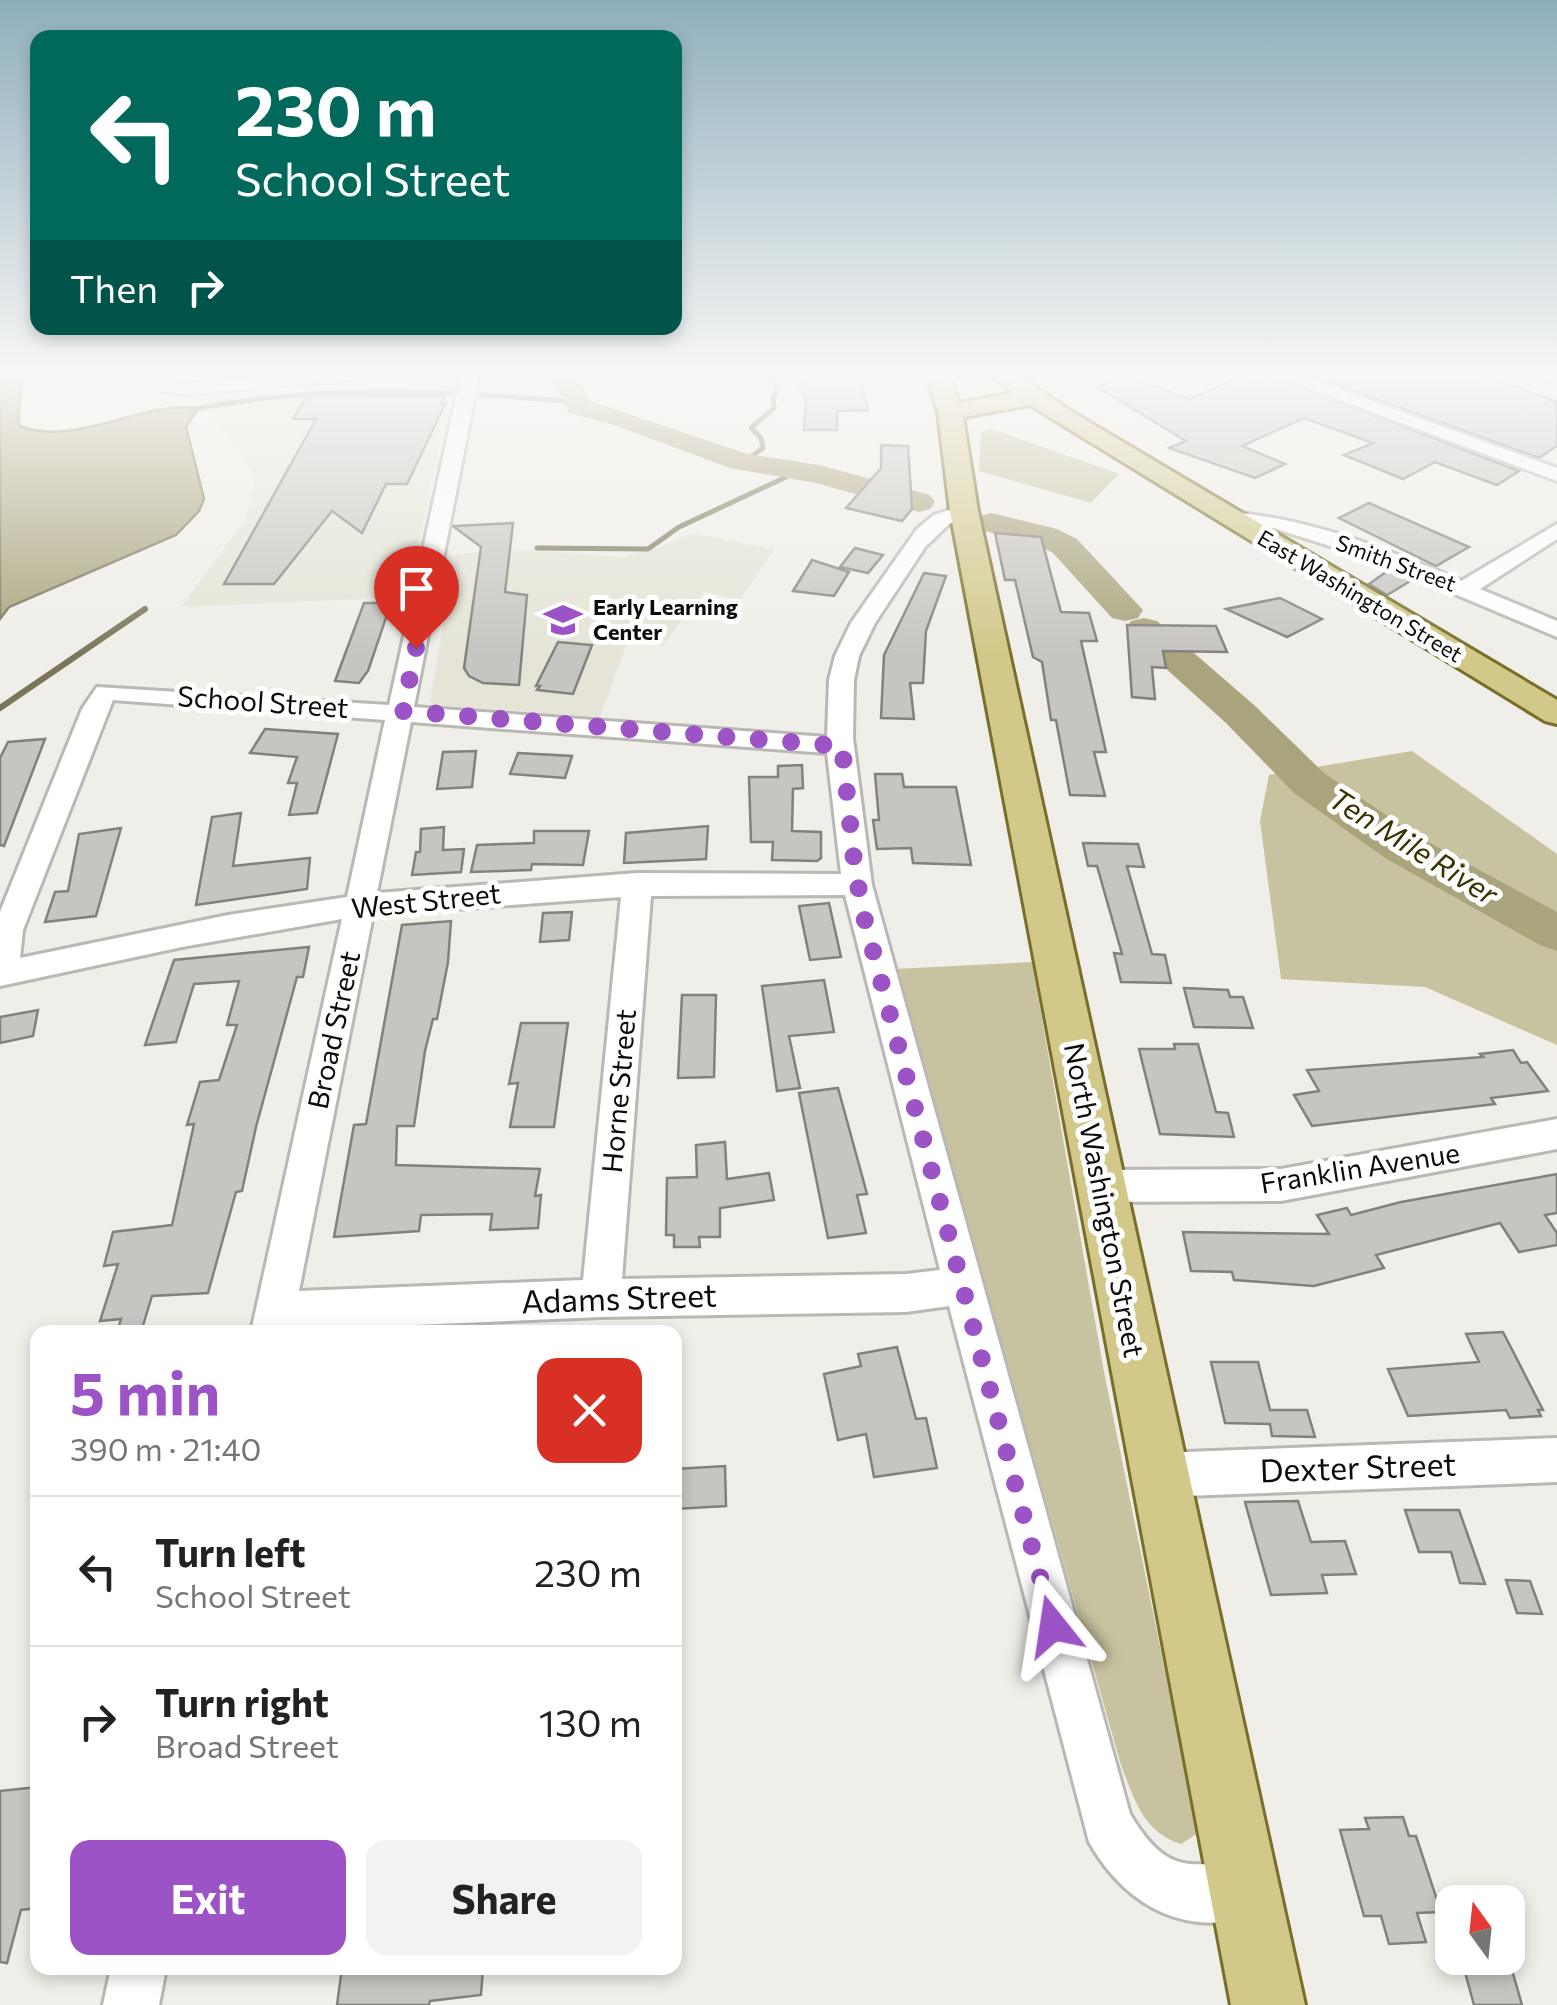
<!DOCTYPE html>
<meta charset="utf-8">
<style>
body{margin:0;font-family:Commissioner,sans-serif;background:#f2f2f2;color:#222;height:100vh;display:flex;flex-direction:column;font-size:38px;white-space:nowrap}
*{box-sizing:border-box;margin:0}
p{font-size:32px;color:#767676}
.icon{flex:none;width:55px;height:55px;fill:none;stroke:currentColor;stroke-width:2;stroke-linecap:round;stroke-linejoin:round}
.map{position:relative;flex:1;overflow:hidden}
.sheet{position:absolute;left:30px;top:1325px;width:652px;height:650px;display:flex;flex-direction:column;background:#fff;border-radius:20px;box-shadow:0 5px 15px #0003}
.sheet>*{flex:none}
.hud{position:absolute;left:30px;top:30px;width:652px;height:305px;border-radius:20px;box-shadow:0 5px 15px #0003;background:#00695c;color:#fff;overflow:hidden}
.needle{width:65px;rotate:345deg}
.tools{position:absolute;left:1435px;top:1885px;display:grid;gap:20px}
.tools a{display:grid;place-items:center;width:90px;height:90px;border-radius:20px;background:#fff;box-shadow:0 5px 15px #0003;font-size:50px}
.pin{position:absolute;display:grid;place-items:center;width:85px;height:85px;color:#fff;margin:-102px -42px;border-radius:50% 50% 50% 0;rotate:-45deg;box-shadow:0 0 10px #0007}
.pin .icon{rotate:45deg}
.me{position:absolute;width:110px;margin:-55px;rotate:345deg;stroke-linejoin:round;filter:drop-shadow(0 0 8px #0008)}
.turn{display:flex;align-items:center;gap:35px;height:210px;padding:0 40px;font-size:45px}
.turn .icon{width:130px;height:130px;stroke-width:2.5}
.turn b{display:block;font-size:70px;line-height:85px}
.then{display:flex;align-items:center;height:95px;padding:0 40px;background:#0003;gap:20px;font-size:38px}
.round{display:grid;place-items:center;flex:none;width:105px;height:105px;border-radius:20px;background:#f2f2f2}
.summary{display:flex;align-items:center;justify-content:space-between;height:170px;padding:0 40px}
h1{font-size:60px;font-weight:700;line-height:75px;color:#9b53c6}
.cta{display:flex;gap:20px;margin-top:auto;padding:20px 40px}
.cta a{flex:1;height:115px;border-radius:20px;background:#9b53c6;color:#fff;font-size:40px;font-weight:700;line-height:115px;text-align:center}
.cta a+a{background:#f2f2f2;color:#222}
ul{padding:0;list-style:none}
li{display:flex;align-items:center;gap:30px;height:150px;padding:0 40px;border-top:2px solid #e0e0e0}
li div{flex:1}
li b{display:block;font-size:38px}
li em{font-style:normal}
.map>svg:first-child{display:block}
</style>
<div class="map">
<svg width="1557" height="2005" viewBox="0 0 1557 2005">
<rect width="100%" height="100%" fill="#efeee9"/>
<g fill="#e5e4d7">
<path d="M455 375 407 597 181 607 245 520 256 477 201 397Z"/>
<path d="M689 533 774 549 740 600 704 592 662 646 628 640 600 717 434 705 430 701 456 554 532 550 622 557 663 546Z"/>
</g>
<g fill="#c7c29f">
<path d="M992 429 1119 474 1091 503 979 471 981 432Z"/>
<path d="M1412 751 1557 854V1045L1425 987 1281 979 1260 821 1269 775Z"/>
<path d="M1032 962 1104 1372 1198 1833 1181 1844C1144 1833 1134 1799 1121 1765L895 969Z"/>
</g>
<path fill="#aaa47c" stroke="#7b765a" stroke-width="2.5" d="M0 375H23L18 420 20 426C75 448 143 400 199 408L186 427 204 499 199 511 176 535 9 607 0 619Z"/>
<g fill="none" stroke-linecap="round" stroke-linejoin="round">
<g stroke="#7b765a" stroke-width="5">
<path d="M190 410C319 384 444 390 574 402"/>
<path d="M744 462 763 448 761 438 751 428 774 408 773 398 778 389 770 375"/>
<path d="M537 548 648 549 679 527 799 471"/>
</g>
<path stroke="#7b765a" stroke-width="6" d="M0 708 145 609"/>
<g fill="#aaa47c" fill-rule="evenodd">
<path d="M550 375H576L590 401 747 454 819 465 930 495 935 502 930 509 919 512 816 483 730 468 614 425 569 413Z"/>
<path d="M991 513 1057 529 1077 539 1143 610 1138 618 1125 621 1112 618 1053 553 1034 543 980 530 975 523 980 516Z"/>
<path d="M1144 618 1157 621 1254 705 1324 773 1417 836 1557 912V951L1540 945 1385 858 1294 793 1226 723 1131 637 1126 629 1131 621Z"/>
</g>
</g>
<g fill="#c6c5c1" stroke="#82817d" stroke-width="2.5">
<path d="M795 375 860 377 868 410 837 411V430H804L806 400Z"/>
<path d="M1125 375 1190 399 1243 375H1270L1519 471 1497 485 1435 462 1403 479 1344 455 1373 443 1304 418 1242 446 1285 464 1255 478 1169 448 1186 441 1097 387Z"/>
<path d="M1310 375H1486L1557 402V446L1539 458Z"/>
<path d="M308 395 445 396 441 404H445L407 484H386L362 533 332 511 274 584H224L316 419H293Z"/>
<path d="M881 445 908 446 912 509 902 521 846 508 881 468Z"/>
<path d="M1369 503 1469 547 1436 566 1339 518Z"/>
<path d="M513 523 505 592 527 595 519 685 483 683 469 676 464 668 481 547 453 526Z"/>
<path d="M995 533 1041 537 1061 612 1089 613 1097 641H1081L1106 752H1094L1105 796 1070 795 1056 720H1051L1042 662 1033 657 1015 580H1005Z"/>
<path d="M855 548 883 555 868 573 840 567Z"/>
<path d="M812 560 849 572 834 596 793 591Z"/>
<path d="M1389 570 1412 580 1387 595 1369 584Z"/>
<path d="M924 573 946 576 926 631 923 683H910L914 719 881 718 884 655Z"/>
<path d="M1280 598 1322 619 1287 637 1226 609Z"/>
<path d="M364 603H391L368 671 359 683 335 681Z"/>
<path d="M1127 625 1216 626 1227 652 1163 651 1166 668 1152 667 1155 699 1132 697Z"/>
<path d="M558 642 592 645 573 694 537 690 540 686H536Z"/>
<path d="M265 729 338 734 317 813 289 815 297 783H288L297 757 250 753Z"/>
<path d="M45 739 4 846 0 845V758L8 742Z"/>
<path d="M476 751 472 787 437 789 443 752Z"/>
<path d="M518 753 572 756 565 778 510 774Z"/>
<path d="M802 765 803 788 793 789 792 831 821 832V858L817 861 772 860 773 842H751L749 777H778V766Z"/>
<path d="M875 774H902L904 787H956L971 865 913 863 911 848 877 849 873 820H879Z"/>
<path d="M241 813 233 866 310 858 307 889 196 905 212 817Z"/>
<path d="M708 826 706 859 624 863 626 833Z"/>
<path d="M444 827 443 850 464 849 461 872 412 875 416 852H420L421 829Z"/>
<path d="M121 828 96 916 45 922 55 892 68 891 79 834Z"/>
<path d="M534 831H589L583 865 532 864 531 870 471 872 477 845 534 843Z"/>
<path d="M1083 843 1138 844 1144 867 1127 866 1152 954 1165 955 1171 983 1121 982 1114 953 1122 954 1097 866H1088Z"/>
<path d="M829 903 841 957 810 960 799 906Z"/>
<path d="M572 912 569 940 540 942 543 913Z"/>
<path d="M451 921 448 962 437 1019H433L425 1051 414 1126H397L396 1165 540 1169 535 1196 541 1195 538 1228 490 1230 492 1214 421 1215 419 1231 334 1237 354 1125 366 1124 402 925Z"/>
<path d="M309 947 303 977H297L256 1127 242 1191 236 1192 208 1293 152 1296 141 1332H117L121 1319 100 1321 118 1264 104 1266 113 1232 172 1225 194 1124 187 1125 200 1082 219 1080 237 1025H227L239 981 194 984 176 1042 145 1045 174 960Z"/>
<path d="M824 980 834 1032 789 1036 800 1088 777 1091 762 986Z"/>
<path d="M1184 988 1228 990 1230 997H1243L1253 1028 1194 1027Z"/>
<path d="M682 995H716L714 1077 678 1078Z"/>
<path d="M38 1010 33 1036 0 1043V1017Z"/>
<path d="M521 1023H568L554 1127H510L518 1083 509 1084Z"/>
<path d="M1174 1044H1198L1216 1112 1228 1113 1234 1137 1160 1134 1139 1049H1175Z"/>
<path d="M1513 1050 1521 1063 1527 1062 1548 1091 1491 1098 1495 1104 1312 1126 1294 1095 1319 1091 1307 1070 1483 1057 1480 1054Z"/>
<path d="M838 1088 867 1194 857 1195 866 1233 828 1238 799 1093Z"/>
<path d="M725 1142 727 1179 769 1173 774 1200 720 1208V1237H699L700 1247H674V1235H666L667 1178 697 1177 696 1145Z"/>
<path d="M1557 1174V1213L1545 1215 1557 1233V1245L1519 1252 1500 1223 1376 1255 1384 1268 1314 1286 1234 1280 1232 1272 1191 1271 1183 1232 1329 1234 1317 1215 1347 1208 1351 1215 1401 1202Z"/>
<path d="M1503 1332 1543 1410H1538L1541 1416 1510 1418 1506 1410 1408 1416 1388 1369 1479 1362 1466 1334Z"/>
<path d="M897 1347 916 1419 926 1418 937 1468 874 1477 866 1434 838 1440 824 1374 861 1366 858 1354Z"/>
<path d="M1211 1362H1258L1270 1410H1307L1315 1437 1272 1436 1270 1424 1225 1423Z"/>
<path d="M725 1466 726 1506 675 1509V1469Z"/>
<path d="M1298 1501 1311 1542 1345 1541 1356 1574 1322 1575 1327 1593 1271 1595 1245 1502Z"/>
<path d="M1405 1510H1459L1485 1584 1460 1583 1451 1552H1419Z"/>
<path d="M1506 1580 1530 1581 1542 1614 1517 1613Z"/>
<path d="M38 1787V1908L21 1910 7 1963 0 1962V1791Z"/>
<path d="M1403 1817 1409 1836H1416L1441 1912 1417 1913 1426 1942 1389 1944 1381 1916H1364L1340 1830 1369 1829 1365 1818Z"/>
<path d="M1462 1961 1510 1963 1522 2005H1474Z"/>
<path d="M342 1968H483L481 1995 430 2001 429 2005H337Z"/>
</g>
<g fill="none" stroke-linecap="round" stroke-linejoin="round">
<g stroke="#b9b8b4" stroke-width="6">
<g id="minor">
<path d="M149 375H167L171 382 185 384 287 375H358L349 380 185 394 159 391Z"/>
<path d="M461 375H479L414 707 827 737 829 680 835 656 851 623 917 529 934 515 964 505 974 511 949 524 925 547 875 623 859 656 854 680 853 738 872 885 1130 1814C1179 1896 1203 1846 1267 1873L1275 1892 1267 1911C1192 1942 1127 1909 1089 1842L949 1306 906 1312 601 1317 251 1332 342 919 182 947 0 986V912L82 709 97 687 389 705ZM113 700 385 720 347 897 228 915 20 958 23 930ZM411 722 827 753 841 874 637 873 377 893ZM845 895 940 1270 906 1274 622 1279 651 896ZM621 897 583 1280 299 1291 373 915Z"/>
<path d="M1274 375H1299L1557 468V481Z"/>
<path d="M1539 375H1557V383Z"/>
<path d="M1230 512C1311 519 1387 549 1461 581L1557 524V539L1480 589 1557 621V637L1374 560 1273 528 1223 522 1219 518 1223 514Z"/>
<path d="M1557 1119V1149L1281 1201 1101 1202 1088 1197 1083 1186 1088 1175 1101 1170 1281 1169Z"/>
<path d="M1557 1438V1482L1159 1497 1144 1490 1137 1475 1144 1460 1159 1453Z"/>
<path d="M111 1968H166L159 2005H103Z"/>
</g>
</g>
<g stroke="#796e2a" stroke-width="6">
<path id="major" d="M926 375H949L959 403 1014 393 991 375H1018L1069 410 1557 700V724L1545 721 1030 405 963 417 978 511 1305 2005H1231L950 511 938 412Z"/>
</g>
<use href="#minor" fill="#fff" fill-rule="evenodd"/>
<use href="#major" fill="#d1c889" fill-rule="evenodd"/>
</g>
<linearGradient id="sky" x2="0" y2="1"><stop stop-color="#8faebd"/><stop offset="0.57" stop-color="#f8f7f5"/><stop offset="1" stop-color="#f8f7f5" stop-opacity="0"/></linearGradient>
<rect width="1557" height="656" fill="url(#sky)"/>
<g fill="none" stroke-linecap="round" stroke-linejoin="round">
<path stroke="#9b53c6" stroke-width="18" stroke-dasharray="0 32.4" d="M416 648 403 711 842 746 855 870 865 921 1053 1626"/>
</g>
<defs>
<g id="school-bare" transform="scale(3)"><path d="M0-5L7-2L0 1L-7-2ZM-4 1L0 2.5L4 1V4Q0 6-4 4Z" fill="#9b53c6" stroke="#fff" stroke-width="2.5" paint-order="stroke"/></g>
</defs>
<g fill-rule="evenodd">
<use href="#school-bare" x="563" y="620"/>
</g>
<g text-anchor="middle" stroke-width="10" stroke-linejoin="round" paint-order="stroke">
<g font-size="22" fill="#0c0c0a" stroke="#fff">
<text transform="translate(1396 563) rotate(20)" y="8">Smith Street</text>
<text transform="translate(1360 596) rotate(31)" y="8">East Washington Street</text>
</g>
<g font-size="22" font-weight="bold" fill="#0c0c0a" stroke="#fff" text-anchor="start">
<text x="593" y="615">Early Learning<tspan x="593" dy="25">Center</tspan></text>
</g>
<g font-size="28" fill="#0c0c0a" stroke="#fff">
<text transform="translate(263 702) rotate(4)" y="10">School Street</text>
<text transform="translate(426 901) rotate(-6)" y="10">West Street</text>
<text transform="translate(334 1030) rotate(-78)" y="10">Broad Street</text>
<text transform="translate(619 1091) rotate(-85)" y="10">Horne Street</text>
<text transform="translate(1360 1168) rotate(-9)" y="10">Franklin Avenue</text>
<text transform="translate(1104 1200) rotate(79)" y="10">North Washington Street</text>
</g>
<g font-size="30" font-style="italic" fill="#3a3200" stroke="#fff">
<text transform="translate(1413 847) rotate(32)" y="10">Ten Mile River</text>
</g>
<g font-size="32" fill="#0c0c0a" stroke="#fff">
<text transform="translate(619 1299) rotate(-2)" y="11">Adams Street</text>
<text transform="translate(1358 1468) rotate(-2)" y="11">Dexter Street</text>
</g>
</g>
</svg>
<div class="tools">
<a><svg class="needle" viewBox="-14 -14 28 28"><path d="M0-13l5 13h-10z" fill="#e53935"/><path d="M0 13l5-13h-10z" fill="#767676"/></svg></a>
</div>
<div class="pin" style="left:416px;top:648px;background:#d93025"><svg class="icon" aria-label="arrive" viewBox="0 0 24 24"><path d="M6 21V4h12l-3 4 3 4H6"/></svg></div>
<svg class="me" style="left:1053px;top:1626px" viewBox="-20 -20 40 40"><path d="M0-17L14 15 0 8-14 15z" fill="#9b53c6" stroke="#fff" stroke-width="4"/></svg>
<div class="hud">
<div class="turn"><svg class="icon" aria-label="left" viewBox="0 0 24 24"><path d="M17 20v-9H6M10 6l-5 5 5 5"/></svg><div><b>230 m</b>School Street</div></div>
<div class="then">Then<svg class="icon" aria-label="right" viewBox="0 0 24 24"><path d="M7 20v-9h11M14 6l5 5-5 5"/></svg></div>
</div>
<section class="sheet">
<div class="summary"><div><h1>5 min</h1><p>390 m · 21:40</p></div><a class="round" style="background:#d93025;color:#fff"><svg class="icon" aria-label="close" viewBox="0 0 24 24"><path d="M6 6l12 12M18 6L6 18"/></svg></a></div>
<ul>
<li><svg class="icon" aria-label="left" viewBox="0 0 24 24"><path d="M17 20v-9H6M10 6l-5 5 5 5"/></svg><div><b>Turn left</b><p>School Street</p></div><em>230 m</em></li>
<li><svg class="icon" aria-label="right" viewBox="0 0 24 24"><path d="M7 20v-9h11M14 6l5 5-5 5"/></svg><div><b>Turn right</b><p>Broad Street</p></div><em>130 m</em></li>
</ul>
<div class="cta"><a>Exit</a><a>Share</a></div>
</section>
</div>
